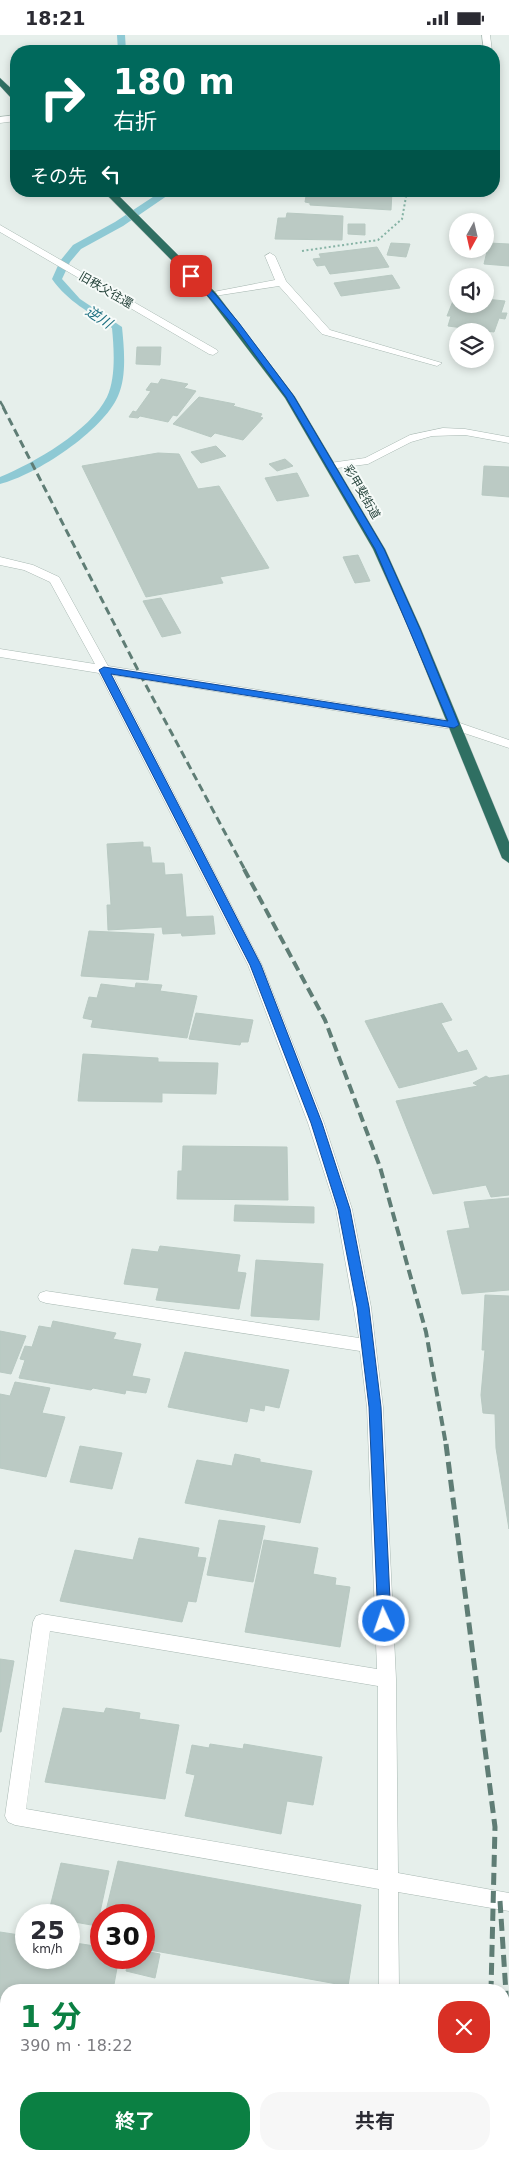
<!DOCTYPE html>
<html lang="ja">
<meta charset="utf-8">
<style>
body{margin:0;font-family:"DejaVu Sans","Noto Sans JP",sans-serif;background:#f7f7f7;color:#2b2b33;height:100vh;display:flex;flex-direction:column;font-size:19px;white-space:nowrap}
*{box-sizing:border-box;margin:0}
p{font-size:16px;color:#7c7c81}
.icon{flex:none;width:28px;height:28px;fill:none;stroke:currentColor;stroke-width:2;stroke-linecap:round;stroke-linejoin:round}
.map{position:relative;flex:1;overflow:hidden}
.details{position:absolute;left:0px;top:1949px;width:510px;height:176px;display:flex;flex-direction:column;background:#fff;border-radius:20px 20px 0 0;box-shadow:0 2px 8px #0003}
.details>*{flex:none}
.top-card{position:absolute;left:10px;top:10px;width:490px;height:152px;border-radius:20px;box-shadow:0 2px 8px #0003;background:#00695c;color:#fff;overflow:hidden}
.needle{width:32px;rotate:188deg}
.controls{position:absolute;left:449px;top:178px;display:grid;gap:10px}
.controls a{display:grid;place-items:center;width:45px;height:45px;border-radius:50%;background:#fff;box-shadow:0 2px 8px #0003;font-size:25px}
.speed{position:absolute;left:15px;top:1869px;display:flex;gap:10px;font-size:25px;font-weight:700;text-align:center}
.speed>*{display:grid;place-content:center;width:65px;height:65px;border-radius:50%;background:#fff;box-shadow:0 2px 8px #0003;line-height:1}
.speed small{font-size:12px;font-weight:400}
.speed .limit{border:8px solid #d22;background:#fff;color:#111}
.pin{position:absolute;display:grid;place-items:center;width:42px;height:42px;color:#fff;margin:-21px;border-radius:10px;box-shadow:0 2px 8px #0006}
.me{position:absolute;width:55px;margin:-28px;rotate:357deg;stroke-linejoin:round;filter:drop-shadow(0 0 4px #0008)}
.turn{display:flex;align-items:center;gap:18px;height:105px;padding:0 20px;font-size:22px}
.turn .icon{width:65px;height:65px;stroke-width:2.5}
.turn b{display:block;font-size:35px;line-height:42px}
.then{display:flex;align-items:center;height:48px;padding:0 20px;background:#0003;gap:10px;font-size:19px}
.round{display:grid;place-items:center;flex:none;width:52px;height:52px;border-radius:20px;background:#f7f7f7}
.overview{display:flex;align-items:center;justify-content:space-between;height:85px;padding:0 20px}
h1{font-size:30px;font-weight:700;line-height:38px;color:#0b8043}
.primary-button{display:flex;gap:10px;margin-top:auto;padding:10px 20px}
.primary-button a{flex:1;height:58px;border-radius:20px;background:#0b8043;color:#fff;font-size:20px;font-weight:700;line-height:58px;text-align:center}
.primary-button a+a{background:#f7f7f7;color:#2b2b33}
.status{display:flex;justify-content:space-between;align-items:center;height:35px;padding:0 25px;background:#fff;direction:ltr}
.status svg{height:14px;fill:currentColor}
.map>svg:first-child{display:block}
</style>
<div class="status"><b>18:21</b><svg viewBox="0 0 49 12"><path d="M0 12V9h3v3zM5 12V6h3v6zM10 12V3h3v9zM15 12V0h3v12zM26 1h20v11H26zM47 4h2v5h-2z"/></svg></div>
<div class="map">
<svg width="509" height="2124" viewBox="0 0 509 2124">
<rect width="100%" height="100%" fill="#e6efeb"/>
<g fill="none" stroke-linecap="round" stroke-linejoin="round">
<g fill="#8ec9d4" fill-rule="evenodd">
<path d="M117 0H125L126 16H118Z"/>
<path d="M162 156H174L123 191 81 214 70 227 62 244 80 264 122 292C124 313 127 341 118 361 103 396 36 440 0 449V442C34 428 90 396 107 362 116 343 114 314 112 293 90 277 68 267 52 244L60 226 73 210 115 187Z"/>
</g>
</g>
<g fill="#bbcac4" stroke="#b8c9c2">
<path d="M312 156H392L391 175 310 170V168L305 167 306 161H311Z"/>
<path d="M287 178 343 181 342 205 275 204 278 183H286Z"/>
<path d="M348 189H365V200L348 199Z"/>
<path d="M391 208 410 209 406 222 387 220Z"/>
<path d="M489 208 509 209V231L484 229Z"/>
<path d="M377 212 389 232 330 239 325 230 317 231 313 224 321 223 319 219Z"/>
<path d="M392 240 400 253 341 261 334 248Z"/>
<path d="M455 261H458V269H485V264L505 266 501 278H507L505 284 499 283 494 297 448 291 451 281H447Z"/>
<path d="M137 312H161L160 330 136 329Z"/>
<path d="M161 344 188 349 184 353 196 356 177 381 173 380 168 387 140 381 138 383 129 382 133 376 136 377 151 356 146 355 151 348 158 349Z"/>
<path d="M199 362 235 369 233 371 262 379 260 382 263 383 243 405 215 398 211 402 173 389Z"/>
<path d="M216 411 226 421 201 428 191 417Z"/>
<path d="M158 418 179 419 198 454 219 451 269 533 220 542 223 548 146 562 82 431Z"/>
<path d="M285 424 293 431 277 436 269 429Z"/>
<path d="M484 431 509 432V462L482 460Z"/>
<path d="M297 438 309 461 277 466 265 443Z"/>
<path d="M358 520 370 546 355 548 343 522Z"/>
<path d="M161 563 181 598 162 602 143 566Z"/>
<path d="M143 807V812H150L152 828H164L165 840 182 839 186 882 213 881 215 899 182 901 181 898 163 899 162 892 108 895 107 870H111L107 809Z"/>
<path d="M89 896 154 899 148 945 81 941Z"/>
<path d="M136 948 162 950 160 956 197 961 187 1003 91 992 93 985 83 983 89 962 97 963 101 949 135 953Z"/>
<path d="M442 968 452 985 441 988 458 1018 467 1015 477 1034 399 1053 365 986Z"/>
<path d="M196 978 253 985 248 1007H241L240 1010 189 1004Z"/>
<path d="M83 1019 158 1023V1027L218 1028 216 1059 162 1058V1067L78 1066Z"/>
<path d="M509 1040V1160L491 1162 486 1150 433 1159 396 1066 478 1051 473 1048 486 1041 489 1043Z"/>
<path d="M183 1111 287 1112 288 1165 177 1164 178 1136H182Z"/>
<path d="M509 1163V1255L462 1259 447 1196 470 1193 464 1167Z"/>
<path d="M235 1170 314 1172V1188L234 1186Z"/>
<path d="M160 1211 240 1220 237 1237 246 1238 239 1274 156 1265 159 1253 124 1249 132 1214 158 1217Z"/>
<path d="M256 1225 323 1229 319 1285 251 1281Z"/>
<path d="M485 1260 509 1261V1494L496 1413 495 1379 483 1378 481 1360 485 1315H482Z"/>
<path d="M53 1286 116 1298 113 1304 141 1309 132 1341 150 1344 146 1358 126 1355 125 1359 93 1353 91 1355 19 1343 25 1325 20 1324 25 1311 32 1312 39 1291 51 1293Z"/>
<path d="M0 1296 26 1301 11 1339 0 1337Z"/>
<path d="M185 1317 289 1335 279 1373 265 1370 264 1376 250 1373 247 1387 168 1372Z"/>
<path d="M15 1347 50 1353 42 1378 65 1382 46 1442 0 1433V1359L10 1361Z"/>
<path d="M80 1411 122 1418 112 1454 70 1447Z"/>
<path d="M235 1419 260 1424V1427L312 1436 300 1488 185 1468 197 1425 232 1431Z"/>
<path d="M219 1485 265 1491 253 1547 207 1540Z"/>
<path d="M139 1503 199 1513 197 1522 206 1523 196 1567 188 1566 182 1587 60 1566 75 1515 133 1525Z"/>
<path d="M264 1505 318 1513 313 1539 336 1543 335 1550 350 1552 340 1612 245 1597Z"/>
<path d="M0 1624 14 1626 1 1697H0Z"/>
<path d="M63 1673 104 1678 106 1673 140 1678 139 1684 179 1690 165 1764 45 1747Z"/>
<path d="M210 1709 243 1714 244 1709 322 1722 313 1770 287 1766 281 1799 185 1781 195 1740 186 1738 192 1710 209 1713Z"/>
<path d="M118 1826 361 1870 348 1951 144 1914V1880H105Z"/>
<path d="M61 1828 109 1836 97 1891 69 1886V1880H48Z"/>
<path d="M0 1897 26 1901V1922H69V1907L101 1912V1922H119L113 1955H6V2015L0 2014Z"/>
<path d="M144 1916 160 1919 155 1943 126 1936 129 1922H144Z"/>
<path d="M215 2119H351V2124H214Z"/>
</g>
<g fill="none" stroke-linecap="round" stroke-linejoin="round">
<g stroke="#a8b8b2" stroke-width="1">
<g id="minor">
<path d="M482 0H490L492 16H484Z"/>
<path d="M16 80V86L0 88V82Z"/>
<path d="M0 190 217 315 218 317 213 320 209 319 0 197Z"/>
<path d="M270 218 275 221 286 246 330 295 442 328 437 331 322 299 279 251 208 262V258L275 245 265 221Z"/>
<path d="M443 393 465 394 509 402V408L465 400 432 401 411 407 368 429 330 434 324 431 330 428 365 423 410 400Z"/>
<path d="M0 522 33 530 59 542 108 631 454 686 509 705V713L452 694 113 640 262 930 324 1088 352 1174 371 1272 383 1372 396 1644 398 1838 509 1858V1876L398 1857 399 1955H379V1854L15 1790 8 1787 5 1781 33 1587 36 1581 42 1579 377 1634 367 1372 360 1316 46 1268 40 1266 38 1262 40 1258 46 1256 359 1303 336 1174 308 1088 248 930 99 638 0 622V614L95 629 50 547 24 535 0 530ZM50 1596 378 1651V1835L26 1774Z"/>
<path d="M371 2119H391L392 2124H370Z"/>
</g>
</g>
<g stroke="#c2cac8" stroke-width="1">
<g id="highway">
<path d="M0 43 16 58V66L13 65 0 51Z"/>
<path d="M103 156H114L216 258 295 362 385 514 421 594 509 807V828L502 823 409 594 373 514 285 363 208 262Z"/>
</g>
</g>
<path stroke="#86b3a5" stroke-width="2" stroke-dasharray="2 2.5" stroke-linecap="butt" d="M302 216 378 205 402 184 407 156"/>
<use href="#minor" fill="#fff" fill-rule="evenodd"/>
<use href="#highway" fill="#2f6f62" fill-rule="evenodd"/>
<path stroke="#5f7d75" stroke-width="2.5" stroke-dasharray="7 3" stroke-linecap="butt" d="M0 366 4 373"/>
<path stroke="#5f7d75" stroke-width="3" stroke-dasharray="8 4.5" stroke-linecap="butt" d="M3 372 141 641 245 835"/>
<path stroke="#5f7d75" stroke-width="4" stroke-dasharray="10 5" stroke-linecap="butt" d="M244 834 325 985 380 1132 426 1297 446 1410"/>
<g stroke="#5f7d75" stroke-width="5" stroke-dasharray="12 6" stroke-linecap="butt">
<path d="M446 1409 495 1792 491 1955"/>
<path d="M500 1866 509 2004"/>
<path d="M486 2119V2124"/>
</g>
</g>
<path fill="#1a73e8" stroke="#114b97" d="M188 239H194L215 259 239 288 293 360 374 497 384 514 420 594 459 690 454 693 111 639 261 930 322 1088 350 1174 369 1272 381 1372 391 1586 389 1590 384 1592 380 1590 378 1586 369 1372 357 1272 338 1174 311 1088 250 930 99 635 104 632 448 686 375 514 286 362 234 291 209 262 188 243Z"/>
<g text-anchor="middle" stroke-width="4" stroke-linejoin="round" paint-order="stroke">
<g font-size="12" fill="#24423a" stroke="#f7fbf9">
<text transform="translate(106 255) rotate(30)" y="4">旧秩父往還</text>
<text transform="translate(362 457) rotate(60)" y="4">彩甲斐街道</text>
</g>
<g font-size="14" font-style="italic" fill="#1c6f80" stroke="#f7fbf9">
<text transform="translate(99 282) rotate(33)" y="5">逆川</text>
</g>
</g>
</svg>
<div class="controls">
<a><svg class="needle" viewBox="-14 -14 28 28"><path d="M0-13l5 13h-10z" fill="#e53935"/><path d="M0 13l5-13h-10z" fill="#7c7c81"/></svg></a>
<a><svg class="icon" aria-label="sound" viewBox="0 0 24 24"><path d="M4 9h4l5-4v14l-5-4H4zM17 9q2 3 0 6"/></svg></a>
<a><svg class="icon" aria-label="layers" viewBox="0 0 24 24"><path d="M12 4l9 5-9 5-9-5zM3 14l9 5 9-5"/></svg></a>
</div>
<div class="speed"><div>25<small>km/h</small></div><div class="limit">30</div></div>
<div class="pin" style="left:191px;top:241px;background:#d93025"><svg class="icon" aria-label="arrive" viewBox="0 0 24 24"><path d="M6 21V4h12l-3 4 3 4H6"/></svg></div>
<svg class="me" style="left:384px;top:1586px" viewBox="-20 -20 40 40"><circle r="17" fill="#1a73e8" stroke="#fff" stroke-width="3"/><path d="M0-11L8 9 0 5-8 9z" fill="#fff"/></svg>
<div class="top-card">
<div class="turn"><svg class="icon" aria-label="right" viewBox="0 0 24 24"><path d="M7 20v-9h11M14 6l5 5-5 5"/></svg><div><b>180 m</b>右折</div></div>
<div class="then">その先<svg class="icon" aria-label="left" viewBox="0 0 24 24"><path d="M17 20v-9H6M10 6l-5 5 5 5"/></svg></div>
</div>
<section class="details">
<div class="overview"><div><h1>1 分</h1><p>390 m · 18:22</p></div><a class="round" style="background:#d93025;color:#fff"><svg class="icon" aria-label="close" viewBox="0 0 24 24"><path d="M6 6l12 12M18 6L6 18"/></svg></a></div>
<div class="primary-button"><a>終了</a><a>共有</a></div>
</section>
</div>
